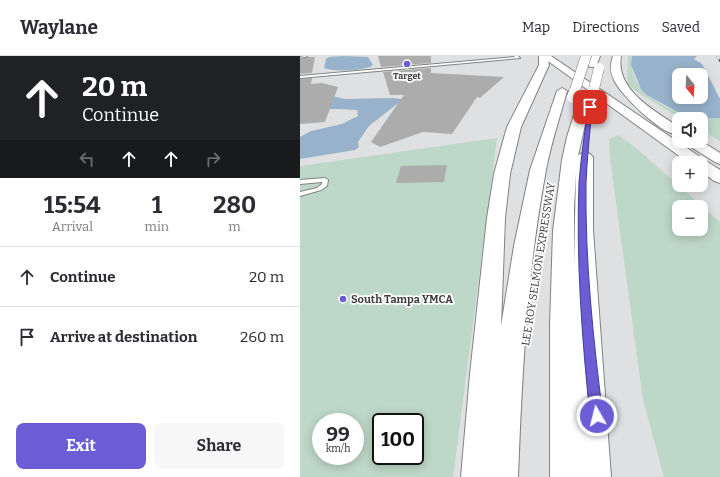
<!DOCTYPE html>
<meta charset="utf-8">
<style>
body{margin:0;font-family:Bitter,serif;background:#f7f7f7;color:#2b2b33;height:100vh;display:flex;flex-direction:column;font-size:15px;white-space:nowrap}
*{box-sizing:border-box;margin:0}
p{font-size:13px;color:#7c7c81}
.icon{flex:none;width:22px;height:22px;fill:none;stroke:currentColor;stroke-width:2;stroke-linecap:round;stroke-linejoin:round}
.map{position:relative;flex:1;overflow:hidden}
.details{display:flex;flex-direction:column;background:#fff;width:300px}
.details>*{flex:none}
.banner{background:#202124;color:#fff;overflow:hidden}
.needle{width:26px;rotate:162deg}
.buttons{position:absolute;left:372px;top:12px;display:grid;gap:8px}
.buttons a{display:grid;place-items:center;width:36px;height:36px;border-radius:8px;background:#fff;box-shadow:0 2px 10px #0003;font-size:20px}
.speed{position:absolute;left:12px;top:357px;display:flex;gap:8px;font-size:20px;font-weight:700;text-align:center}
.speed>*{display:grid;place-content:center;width:52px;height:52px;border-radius:50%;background:#fff;box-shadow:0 2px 10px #0003;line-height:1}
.speed small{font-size:10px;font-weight:400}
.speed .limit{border:2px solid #111;border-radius:6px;background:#fff;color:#111}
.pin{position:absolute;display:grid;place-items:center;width:34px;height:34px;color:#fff;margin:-17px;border-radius:8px;box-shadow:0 2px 6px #0006}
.me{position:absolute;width:44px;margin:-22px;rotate:352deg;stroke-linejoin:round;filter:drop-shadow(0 0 3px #0008)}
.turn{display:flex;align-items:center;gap:14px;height:84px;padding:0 16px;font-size:18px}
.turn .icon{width:52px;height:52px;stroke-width:2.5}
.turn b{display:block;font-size:28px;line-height:34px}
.lanes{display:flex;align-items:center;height:38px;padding:0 16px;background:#0003;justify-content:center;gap:20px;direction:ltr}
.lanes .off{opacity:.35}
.eta{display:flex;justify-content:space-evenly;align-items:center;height:68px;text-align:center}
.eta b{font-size:24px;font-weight:700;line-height:28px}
.cta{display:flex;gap:8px;margin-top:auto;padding:8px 16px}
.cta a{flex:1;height:46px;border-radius:8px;background:#6c5dd7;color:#fff;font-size:16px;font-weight:700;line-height:46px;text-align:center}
.cta a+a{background:#f7f7f7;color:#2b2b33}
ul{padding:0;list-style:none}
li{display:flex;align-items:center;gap:12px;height:60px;padding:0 16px;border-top:1px solid #e1e1e2}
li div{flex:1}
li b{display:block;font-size:15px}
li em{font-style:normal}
header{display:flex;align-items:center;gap:24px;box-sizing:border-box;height:56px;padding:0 20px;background:#fff;border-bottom:1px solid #e1e1e2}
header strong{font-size:19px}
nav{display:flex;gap:22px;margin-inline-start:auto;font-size:14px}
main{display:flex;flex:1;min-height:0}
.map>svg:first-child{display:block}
</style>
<header>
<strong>Waylane</strong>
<nav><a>Map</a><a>Directions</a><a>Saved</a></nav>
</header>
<main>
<section class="details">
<div class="banner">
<div class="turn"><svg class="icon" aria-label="ahead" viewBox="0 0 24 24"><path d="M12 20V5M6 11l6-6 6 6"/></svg><div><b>20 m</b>Continue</div></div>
<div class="lanes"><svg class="icon off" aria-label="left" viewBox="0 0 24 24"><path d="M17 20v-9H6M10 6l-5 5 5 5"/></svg><svg class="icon" aria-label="ahead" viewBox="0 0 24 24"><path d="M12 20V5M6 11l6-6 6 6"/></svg><svg class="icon" aria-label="ahead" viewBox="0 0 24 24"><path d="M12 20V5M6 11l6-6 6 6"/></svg><svg class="icon off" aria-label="right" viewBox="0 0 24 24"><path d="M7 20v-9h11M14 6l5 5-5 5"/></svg></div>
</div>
<div class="eta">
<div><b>15:54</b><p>Arrival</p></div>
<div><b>1</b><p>min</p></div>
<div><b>280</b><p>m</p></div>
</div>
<ul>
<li><svg class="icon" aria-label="ahead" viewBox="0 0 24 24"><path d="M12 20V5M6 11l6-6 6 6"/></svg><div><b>Continue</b></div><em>20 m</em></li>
<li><svg class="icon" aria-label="arrive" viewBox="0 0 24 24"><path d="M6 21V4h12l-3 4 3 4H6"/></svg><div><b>Arrive at destination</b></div><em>260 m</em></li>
</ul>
<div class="cta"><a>Exit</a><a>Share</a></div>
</section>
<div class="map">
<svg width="420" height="421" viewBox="0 0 420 421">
<rect width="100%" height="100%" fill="#dfe0e1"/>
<g fill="#bdd7c8" fill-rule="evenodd">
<path d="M328 0H332C327 36 364 49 390 63H382L340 38 326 27 329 25 327 22Z"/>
<path d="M420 62V85L401 74V63Z"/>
<path d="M318 79 336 92 420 166V421H364L343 344 310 102 309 83ZM379 151H401V173H379Z"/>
<path d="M197 82 153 421H0V110ZM21 366H55V400H21ZM81 366H115V400H81Z"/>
</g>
<g fill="#98b2cb" fill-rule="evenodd">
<path d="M43 0 68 1 73 9C66 15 33 16 24 12L26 3 29 1Z"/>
<path d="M332 0H397L394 3 402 8 420 43V62L390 63 347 39 341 33 331 9ZM379 19H401V41H379Z"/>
<path d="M24 38 45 43 93 42 101 43V45L69 70 58 86 59 91 55 94 0 103V81L11 75 42 68 58 60 57 54 39 53H18Z"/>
</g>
<g fill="#acacac">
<path d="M78 0H131V7L81 11Z"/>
<path d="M8 1H15L12 17 0 18V2Z"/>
<path d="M131 12V17L204 21 180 42 177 41 152 78 123 76 80 91 71 86 104 39H90L83 16Z"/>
<path d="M12 22 11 28 22 27 38 31 25 66 0 68V23Z"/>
<path d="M147 109 144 126 96 127 101 110Z"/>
</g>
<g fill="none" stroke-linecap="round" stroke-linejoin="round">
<g stroke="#818283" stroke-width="2">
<g id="service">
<path d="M0 0H7L5 1Z"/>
<path d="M214 0H218L220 2 0 22V20L215 1Z"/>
<path d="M25 122 28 124 27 130 21 134 0 140V136L17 132 22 128V126L0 128V124Z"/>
</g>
</g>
<g stroke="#818283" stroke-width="2">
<g id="primary">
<path d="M241 0H251L406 105 420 114V127L414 125 401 115V107H389Z"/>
<path d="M384 85H401L420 97V108L415 106 386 88Z"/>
</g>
</g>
<g stroke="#818283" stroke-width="2">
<g id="motorway">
<path d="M239 0H247L249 9 221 71 210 118 205 162 201 270 214 190 230 114 257 35 262 32 267 35C260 61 251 87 246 114 227 215 222 318 218 421H161L170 318 187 162 194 118 207 71 239 9Z"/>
<path d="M292 0H300L296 11H290L288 9Z"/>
<path d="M313 0H321C315 34 355 55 379 71V78C364 82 320 38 314 24 310 16 310 9 313 0Z"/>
<path d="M284 43 288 44 290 46 278 100 280 98 285 96 290 98 293 101V174L311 421H250V269L253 175 262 104 267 81 278 46 280 44ZM276 117 274 210V151Z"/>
</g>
</g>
<use href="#service" fill="#fff" fill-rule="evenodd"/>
<use href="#primary" fill="#fff" fill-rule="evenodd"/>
<use href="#motorway" fill="#fff" fill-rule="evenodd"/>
<g stroke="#636364" stroke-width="2">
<path id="rail" d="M417 0 420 5"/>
</g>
<use href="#rail" stroke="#fff" stroke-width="1.5" stroke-dasharray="4" stroke-linecap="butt"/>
<g stroke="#818283" stroke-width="11" stroke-linecap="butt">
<g id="motorway-bridge-far1">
<path d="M274 37 286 0"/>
<path d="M293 37 299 12"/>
</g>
</g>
<g stroke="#818283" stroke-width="14" stroke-linecap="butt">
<g id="motorway-bridge">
<path d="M273 41 275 36"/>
<path d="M290 51 293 36"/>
</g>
</g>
<use href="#motorway-bridge-far1" stroke="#fff" stroke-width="10"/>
<use href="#motorway-bridge" stroke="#fff" stroke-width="12"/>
</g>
<path fill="#6c5dd7" stroke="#463c8c" d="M290 50 292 51C290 76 287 102 286 127 285 204 293 283 303 360L301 364 297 366 292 364 290 360C282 283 276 204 279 126 281 101 285 76 288 51Z"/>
<g fill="#6c5dd7" stroke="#fff" stroke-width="1.5">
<circle cx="107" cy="8" r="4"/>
<circle cx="43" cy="243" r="4"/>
</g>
<g text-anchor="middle" stroke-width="3.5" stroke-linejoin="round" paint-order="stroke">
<g font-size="9" font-weight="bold" fill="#3d3d3d" stroke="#fff">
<text x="107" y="23">Target</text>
</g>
<g font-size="11" fill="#3d3d3d" stroke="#fff">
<text transform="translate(238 208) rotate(-81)" y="4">LEE ROY SELMON EXPRESSWAY</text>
</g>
<g font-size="11" font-weight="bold" fill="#3d3d3d" stroke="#fff" text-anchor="start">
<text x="51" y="247">South Tampa YMCA</text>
</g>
</g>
</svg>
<div class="buttons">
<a><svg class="needle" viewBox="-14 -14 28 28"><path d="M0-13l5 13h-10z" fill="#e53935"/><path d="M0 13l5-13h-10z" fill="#7c7c81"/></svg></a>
<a><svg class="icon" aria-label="sound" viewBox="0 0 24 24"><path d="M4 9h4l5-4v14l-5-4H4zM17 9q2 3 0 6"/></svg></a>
<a>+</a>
<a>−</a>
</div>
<div class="speed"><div>99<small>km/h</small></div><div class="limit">100</div></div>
<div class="pin" style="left:290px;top:51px;background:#d93025"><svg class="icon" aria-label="arrive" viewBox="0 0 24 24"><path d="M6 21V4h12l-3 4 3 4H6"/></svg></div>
<svg class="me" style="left:297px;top:360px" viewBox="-20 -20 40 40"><circle r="17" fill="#6c5dd7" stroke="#fff" stroke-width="3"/><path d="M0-11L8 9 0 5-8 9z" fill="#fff"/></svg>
</div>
</main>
